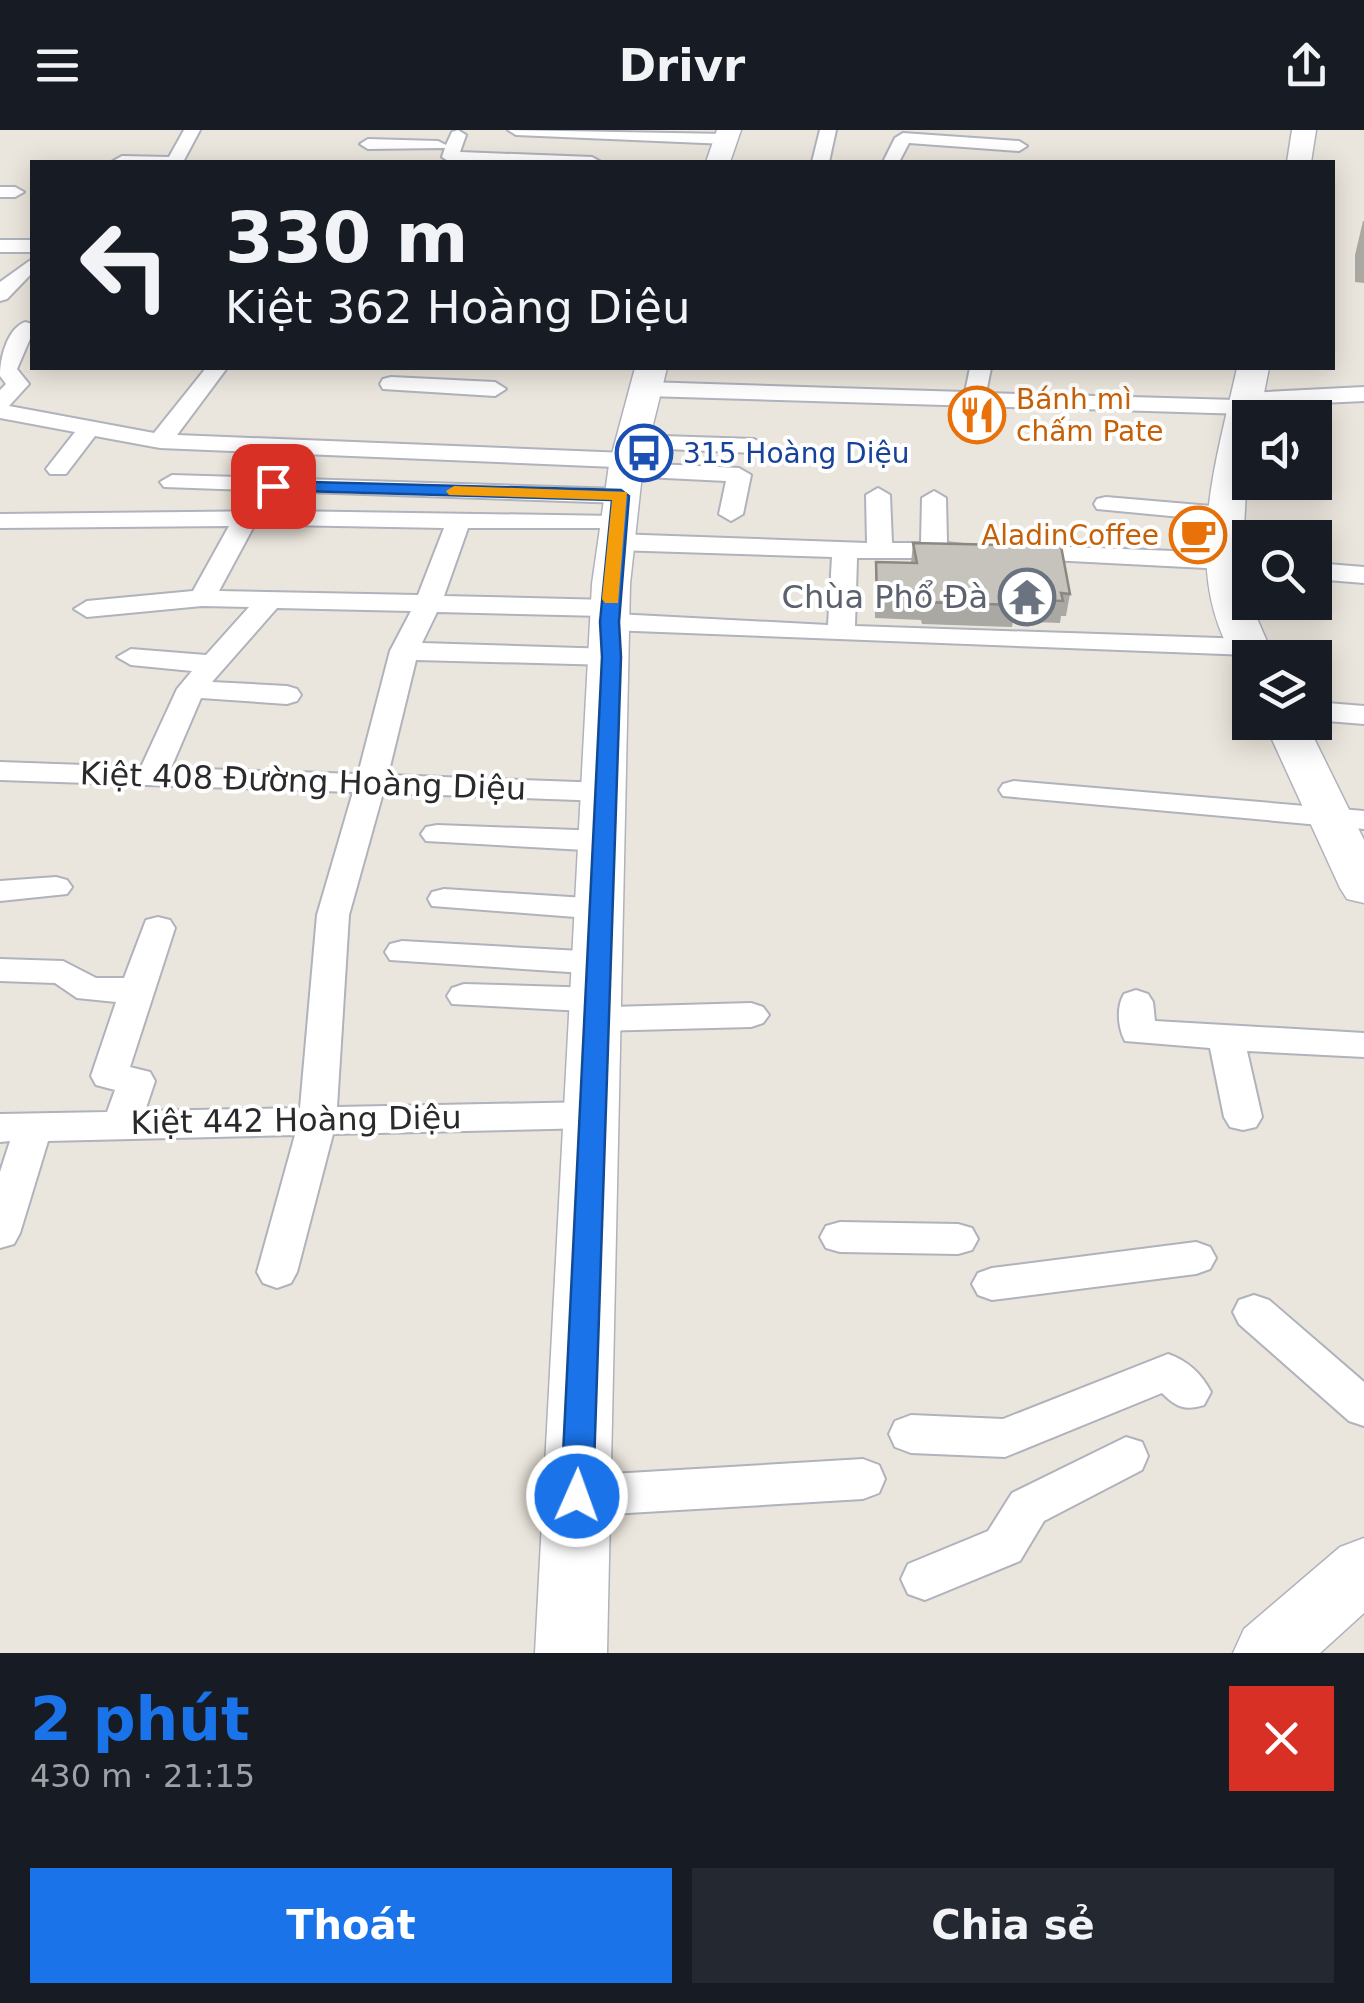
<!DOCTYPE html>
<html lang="vi">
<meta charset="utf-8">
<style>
body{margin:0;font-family:"DejaVu Sans",sans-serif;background:#242831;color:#f1f3f6;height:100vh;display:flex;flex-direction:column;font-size:38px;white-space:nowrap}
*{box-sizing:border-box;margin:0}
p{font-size:32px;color:#9ea1a6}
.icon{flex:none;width:55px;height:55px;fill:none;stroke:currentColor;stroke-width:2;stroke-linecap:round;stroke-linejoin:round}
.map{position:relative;height:1523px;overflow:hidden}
.drawer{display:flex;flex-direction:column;background:#171b24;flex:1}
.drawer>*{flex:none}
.banner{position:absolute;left:30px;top:30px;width:1305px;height:210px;border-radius:0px;box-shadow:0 5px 25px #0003;background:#171b24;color:#f1f3f6;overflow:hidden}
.buttons{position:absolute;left:1232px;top:270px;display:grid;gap:20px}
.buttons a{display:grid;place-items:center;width:100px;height:100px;border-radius:0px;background:#171b24;box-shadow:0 5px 25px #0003;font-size:50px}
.pin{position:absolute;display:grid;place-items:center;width:85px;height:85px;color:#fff;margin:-42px;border-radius:20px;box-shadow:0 5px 15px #0006}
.me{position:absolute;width:110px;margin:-55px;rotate:2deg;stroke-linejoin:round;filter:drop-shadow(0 0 8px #0008)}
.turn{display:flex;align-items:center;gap:35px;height:210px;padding:0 30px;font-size:45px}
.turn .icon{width:130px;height:130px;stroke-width:2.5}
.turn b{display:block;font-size:70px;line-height:85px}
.round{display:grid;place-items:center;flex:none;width:105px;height:105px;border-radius:0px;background:#242831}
.overview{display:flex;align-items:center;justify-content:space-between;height:170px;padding:0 30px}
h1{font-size:60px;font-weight:700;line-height:75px;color:#1a73e8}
.primary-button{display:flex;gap:20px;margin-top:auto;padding:20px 30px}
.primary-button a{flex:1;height:115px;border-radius:0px;background:#1a73e8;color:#fff;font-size:40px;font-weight:700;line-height:115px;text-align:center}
.primary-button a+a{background:#242831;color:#f1f3f6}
header{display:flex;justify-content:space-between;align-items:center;height:130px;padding:0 30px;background:#171b24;font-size:45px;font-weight:700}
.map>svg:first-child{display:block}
</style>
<header><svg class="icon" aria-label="menu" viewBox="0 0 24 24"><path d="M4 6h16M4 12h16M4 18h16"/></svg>Drivr<svg class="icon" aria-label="share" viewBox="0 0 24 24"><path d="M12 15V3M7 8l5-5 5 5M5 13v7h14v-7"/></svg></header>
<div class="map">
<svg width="1364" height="1523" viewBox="0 0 1364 1523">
<rect width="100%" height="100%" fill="#ebe6dd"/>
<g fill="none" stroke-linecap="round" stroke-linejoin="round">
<g stroke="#b0b2bc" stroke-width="4">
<g id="street">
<path d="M184 0H200L183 32 113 31 122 26 169 27Z"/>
<path d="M458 0 466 5 460 22 592 27 601 32H450L442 27 445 18 368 19 360 14 368 9 438 11 446 15 452 2Z"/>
<path d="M508 0 727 4 735 9 727 14 516 5Z"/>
<path d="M820 0H836L829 32H812Z"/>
<path d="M903 3 1019 11 1027 16 1019 21 909 13 899 32H883L895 8Z"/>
<path d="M0 57H15L24 62 15 67H0Z"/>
<rect x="0" y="110" width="32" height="12"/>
<path d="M32 129V143L7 169 0 171V152Z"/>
<path d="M25 192 32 194V204L17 239 29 254 9 276 154 303 206 238H227L177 305 626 323 634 325 636 333 739 338 751 345 743 384 731 391 719 384 726 351 625 346 617 344 615 337 160 318 95 306 66 344H50L46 339 75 302 0 288V260L6 254 0 246C0 228 7 199 25 192Z"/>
<path d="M970 238H991L986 263 1236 270 1247 263 1364 257V271L1257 276 1246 284 646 266 635 259 646 252 965 262Z"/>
<path d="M391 247 495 252 506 259 495 266 383 259 380 254 383 249Z"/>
<path d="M632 305 754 309 766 316 754 323 624 317 621 312Z"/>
<path d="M172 345 621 359 633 366 621 373 164 357 160 352Z"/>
<path d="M878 358 890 365 892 413H921L922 368 934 361 946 368 947 413 964 415 968 420 955 428H857L855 496 1249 509 1263 517 1249 525 609 500 596 492 602 486 437 482 422 513 611 519 625 527 611 535 416 530 388 645 605 653 616 656 620 662 616 668 605 671 383 663 349 785 337 977 592 972 605 976 611 985 605 994 592 998 333 1004 297 1142 291 1153 277 1158 263 1153 257 1142 295 1005 48 1011 20 1103 14 1114 0 1118V1042L10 1011 0 1012V984L107 982 115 960 96 955 91 946 116 872 77 868 55 853 0 851V829L63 831 96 848H124L146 790 158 787 170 790 175 798 130 937 150 942 155 951 145 981 300 978 317 785 353 662 0 650V632L141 637 177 559 192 541 131 535 117 527 131 519 206 525 249 477 202 476 87 487 74 479 87 471 193 461 229 396 0 398V384L283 381 617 386 626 388 629 393 626 398H468L444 466 610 470 623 478 616 484 828 495 832 427 615 420 602 412 615 404 867 413 866 365ZM283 395 444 398 418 465 219 461 254 396ZM277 478 411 481 390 521 358 644 171 638 201 568 287 574 297 571 301 565 297 559 287 556 212 552Z"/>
<path d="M1106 367 1223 377 1235 384 1223 391 1097 379 1094 374 1097 369Z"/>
<path d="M1019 415 1225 423 1238 431 1225 439 1010 428 1006 423Z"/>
<path d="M1315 433 1364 437V453L1315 449Z"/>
<path d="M1315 572 1364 576V594L1315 590Z"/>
<path d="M1014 651 1364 681V699L1003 666 999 660 1003 654Z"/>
<path d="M437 695 603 701 614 704 619 711 614 718 603 721 426 711 421 704 426 697Z"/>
<path d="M56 747 67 750 72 757 67 764 0 771V751Z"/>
<path d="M444 759 601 769 613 772 617 779 613 786 601 789 432 776 428 769 432 762Z"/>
<path d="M402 811 599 822 611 825 616 833 611 841 599 844 390 830 385 822 390 814Z"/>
<path d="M464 854 598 858 610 862 615 870 611 877 751 873 763 877 769 885 763 893 751 897 597 901 585 897 579 889 584 881 452 874 447 866 452 858Z"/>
<path d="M1136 860 1148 864 1153 872 1155 891 1364 903V927L1247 921 1262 987 1256 997 1243 1000 1230 997 1224 987 1210 918 1125 911C1118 898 1116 877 1124 864Z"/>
<path d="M840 1092 958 1094 972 1098 978 1109 972 1120 958 1124 840 1122 826 1118 820 1107 826 1096Z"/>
<path d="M1196 1112 1210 1117 1216 1128 1210 1139 1196 1144 992 1170 978 1165 972 1154 978 1143 992 1138Z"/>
<path d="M1254 1165 1269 1170 1364 1252V1296L1349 1291 1239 1194 1233 1182 1239 1170Z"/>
<path d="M1168 1224C1188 1231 1201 1243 1211 1262L1204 1275C1185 1281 1176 1277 1162 1263L1005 1327 911 1323 895 1317 889 1304 895 1291 911 1285 1003 1289Z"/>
<path d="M1126 1307 1142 1312 1148 1326 1142 1340 1044 1391 1020 1431 925 1470 908 1464 901 1449 908 1434 988 1401 1012 1363Z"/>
<path d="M863 1329 879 1335 885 1349 879 1363 863 1369 577 1386 561 1380 554 1366 561 1352 577 1346Z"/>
</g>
</g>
<g stroke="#b0b2bc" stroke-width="3">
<g id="secondary">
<path d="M717 0H741L730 32H706Z"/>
<path d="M1292 0H1316L1311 32H1287Z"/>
<path d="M635 238H667L643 335 630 454 607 1523H535L592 454 609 335Z"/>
<path d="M1237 238H1269L1259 288H1250L1243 416 1250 472 1274 528H1250V539L1240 537C1178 448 1216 333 1237 238Z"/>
<path d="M1264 592H1306L1364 710V773L1347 769 1340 758Z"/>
<path d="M1364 1408V1483L1320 1523H1233L1244 1499 1340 1417Z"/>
</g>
</g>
<use href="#street" fill="#fff" fill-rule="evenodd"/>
<use href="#secondary" fill="#fff" fill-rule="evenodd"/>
</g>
<g fill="#aaa8a2">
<path d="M1363 91H1364V153L1355 152V125Z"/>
<path d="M913 413 1070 464 1066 486H1061L1060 493 1013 491 1012 497 922 494 921 490 875 488V454L876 432 911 433Z"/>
</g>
<path fill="#c6c3bc" stroke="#8b8884" stroke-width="2.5" d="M913 413 1061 416 1070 464 1061 463 1063 471 1014 469 1015 475 924 472V467L877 466 876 432 917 433Z"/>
<path fill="#1a73e8" stroke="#114b97" stroke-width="2.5" d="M273 351 621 360 629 366 619 492 621 527 593 1366 588 1376 577 1380 566 1376 561 1366 602 527 600 492 612 370 267 360V353Z"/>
<path fill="#f59e0b" d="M454 356 627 362 618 473H605L602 469 612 370 449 365 446 361Z"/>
<defs>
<g id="restaurant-ring" transform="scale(2.875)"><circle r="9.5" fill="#fff" stroke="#e8710a" stroke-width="1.5"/><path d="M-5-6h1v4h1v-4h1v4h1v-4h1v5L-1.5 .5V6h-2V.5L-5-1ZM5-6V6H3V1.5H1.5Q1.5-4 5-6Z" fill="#e8710a"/></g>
<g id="bus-ring" transform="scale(2.875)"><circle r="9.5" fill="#fff" stroke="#1a4fb4" stroke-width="1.5"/><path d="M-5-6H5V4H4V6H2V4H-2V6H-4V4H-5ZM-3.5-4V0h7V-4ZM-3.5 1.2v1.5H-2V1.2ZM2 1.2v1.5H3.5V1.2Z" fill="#1a4fb4"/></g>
<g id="cafe-ring" transform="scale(2.875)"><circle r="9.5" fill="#fff" stroke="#e8710a" stroke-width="1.5"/><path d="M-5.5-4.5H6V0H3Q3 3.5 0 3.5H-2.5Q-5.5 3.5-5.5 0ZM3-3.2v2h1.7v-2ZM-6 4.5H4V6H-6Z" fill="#e8710a"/></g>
<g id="temple-ring" transform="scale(2.875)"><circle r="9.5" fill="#fff" stroke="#6b7280" stroke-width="1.5"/><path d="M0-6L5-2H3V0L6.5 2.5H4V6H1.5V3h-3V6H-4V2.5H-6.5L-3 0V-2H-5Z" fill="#6b7280"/></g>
</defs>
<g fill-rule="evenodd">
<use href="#restaurant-ring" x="977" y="285"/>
<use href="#bus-ring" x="644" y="323"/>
<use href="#cafe-ring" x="1198" y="405"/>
<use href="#temple-ring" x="1027" y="467"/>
</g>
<g text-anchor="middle" stroke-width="8" stroke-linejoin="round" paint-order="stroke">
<g font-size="28" fill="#c56008" stroke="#fff" text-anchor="start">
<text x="1016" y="279">Bánh mì<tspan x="1016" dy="32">chấm Pate</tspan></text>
<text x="1159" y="415" text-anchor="end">AladinCoffee</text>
</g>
<g font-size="28" fill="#164399" stroke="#fff" text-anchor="start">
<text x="683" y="333">315 Hoàng Diệu</text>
</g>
<g font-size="32" fill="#5b616d" stroke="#fff" text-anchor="end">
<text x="988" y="478">Chùa Phổ Đà</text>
</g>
<g font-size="32" fill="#2a2a2a" stroke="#fff">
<text transform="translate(303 651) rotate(2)" y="11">Kiệt 408 Đường Hoàng Diệu</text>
<text transform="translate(296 990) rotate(-1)" y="11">Kiệt 442 Hoàng Diệu</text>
</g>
</g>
</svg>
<div class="buttons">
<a><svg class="icon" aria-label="sound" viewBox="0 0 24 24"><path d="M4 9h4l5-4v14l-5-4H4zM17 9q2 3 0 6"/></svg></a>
<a><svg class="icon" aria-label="search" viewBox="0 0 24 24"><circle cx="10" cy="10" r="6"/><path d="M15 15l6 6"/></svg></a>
<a><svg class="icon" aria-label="layers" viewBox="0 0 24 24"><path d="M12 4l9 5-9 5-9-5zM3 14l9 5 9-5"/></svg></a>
</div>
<div class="pin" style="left:273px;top:356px;background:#d93025"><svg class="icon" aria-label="arrive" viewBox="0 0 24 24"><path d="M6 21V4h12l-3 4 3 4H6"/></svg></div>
<svg class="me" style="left:577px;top:1366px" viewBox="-20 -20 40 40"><circle r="17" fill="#1a73e8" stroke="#fff" stroke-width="3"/><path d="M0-11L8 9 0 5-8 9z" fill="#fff"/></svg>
<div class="banner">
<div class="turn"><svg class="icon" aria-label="left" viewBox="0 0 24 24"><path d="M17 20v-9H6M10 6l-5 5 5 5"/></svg><div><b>330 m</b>Kiệt 362 Hoàng Diệu</div></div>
</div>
</div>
<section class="drawer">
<div class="overview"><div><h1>2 phút</h1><p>430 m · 21:15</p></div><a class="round" style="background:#d93025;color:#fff"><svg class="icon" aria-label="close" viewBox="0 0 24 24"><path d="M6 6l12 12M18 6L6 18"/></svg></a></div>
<div class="primary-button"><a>Thoát</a><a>Chia sẻ</a></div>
</section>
